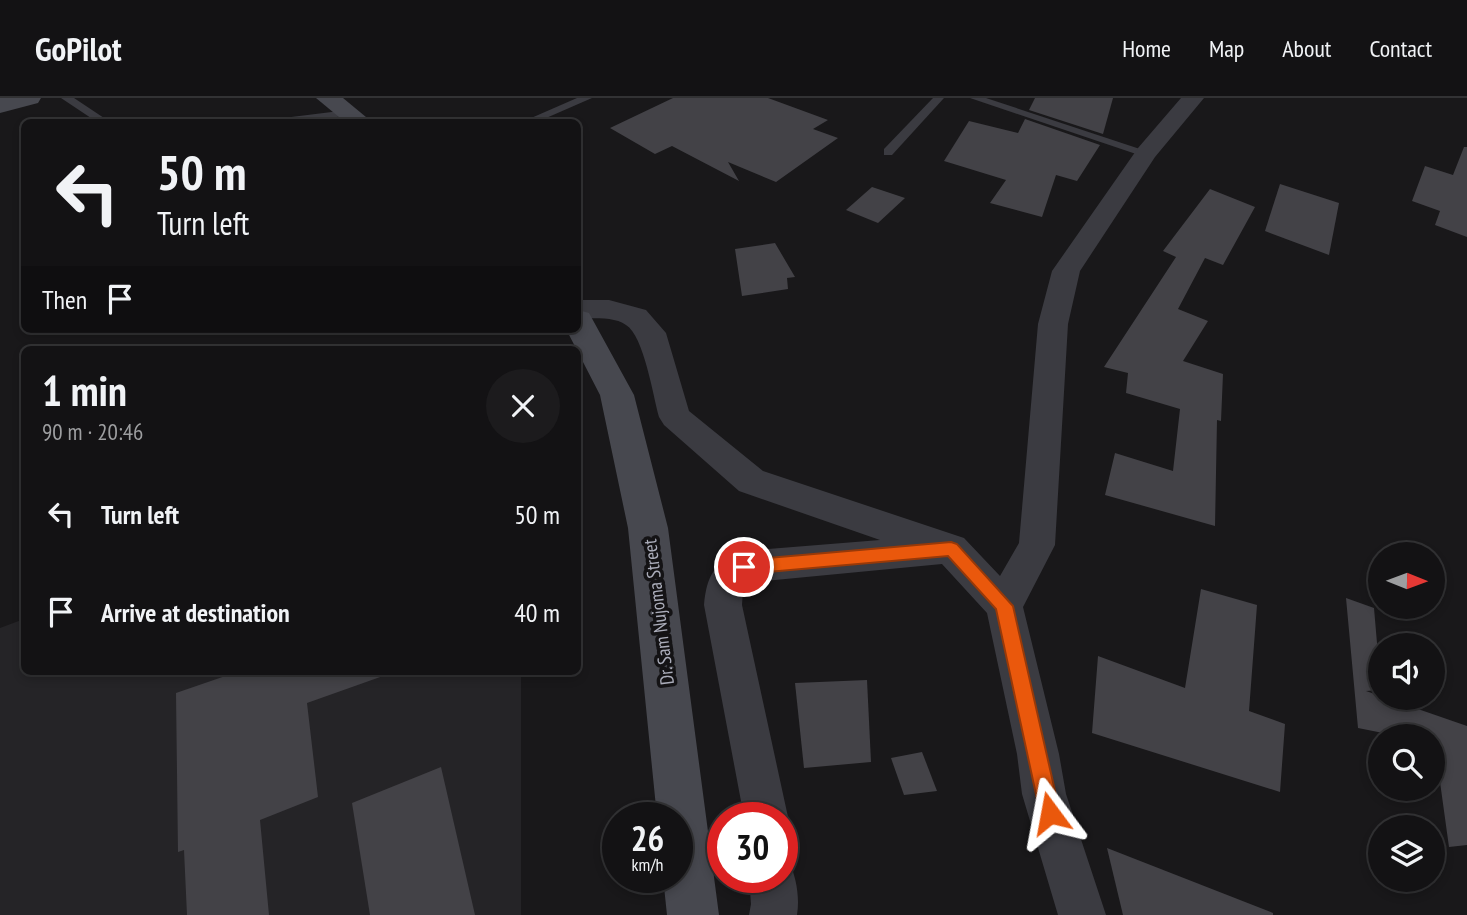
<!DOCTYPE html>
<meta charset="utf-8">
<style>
body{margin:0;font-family:"PT Sans Narrow",sans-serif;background:#1c1b1d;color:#f1f3f6;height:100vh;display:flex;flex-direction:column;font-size:26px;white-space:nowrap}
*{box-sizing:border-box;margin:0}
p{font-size:23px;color:#9d9ea0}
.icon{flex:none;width:38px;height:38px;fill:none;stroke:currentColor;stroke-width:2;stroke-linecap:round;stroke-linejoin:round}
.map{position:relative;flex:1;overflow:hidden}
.details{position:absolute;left:21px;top:248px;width:560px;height:329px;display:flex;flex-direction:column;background:#131214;border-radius:10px;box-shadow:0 4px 10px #0003,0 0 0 2px #323234}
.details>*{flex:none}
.banner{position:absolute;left:21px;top:21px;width:560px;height:214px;border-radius:10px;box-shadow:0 4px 10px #0003,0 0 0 2px #323234;background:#131214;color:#f1f3f6;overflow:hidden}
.needle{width:46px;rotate:91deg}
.buttons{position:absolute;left:1368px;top:444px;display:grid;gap:14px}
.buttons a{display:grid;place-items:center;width:77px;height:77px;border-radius:50%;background:#131214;box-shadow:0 4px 10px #0003,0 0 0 2px #323234;font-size:35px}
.speed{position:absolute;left:602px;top:704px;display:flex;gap:14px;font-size:35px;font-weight:700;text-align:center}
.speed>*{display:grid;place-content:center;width:91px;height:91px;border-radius:50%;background:#131214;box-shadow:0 4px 10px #0003,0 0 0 2px #323234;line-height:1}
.speed small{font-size:18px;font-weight:400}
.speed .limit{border:10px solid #d22;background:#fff;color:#111}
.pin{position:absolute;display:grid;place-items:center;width:60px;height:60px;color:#fff;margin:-30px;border:4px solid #fff;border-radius:50%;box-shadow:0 2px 7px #0007}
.me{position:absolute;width:77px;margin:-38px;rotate:347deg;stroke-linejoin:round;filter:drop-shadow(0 0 5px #0008)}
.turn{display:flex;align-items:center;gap:24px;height:147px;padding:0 21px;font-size:32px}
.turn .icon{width:91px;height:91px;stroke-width:2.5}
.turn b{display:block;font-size:49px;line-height:60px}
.then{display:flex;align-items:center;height:66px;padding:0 21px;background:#0003;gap:14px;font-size:26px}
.round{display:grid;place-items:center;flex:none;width:74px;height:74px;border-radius:37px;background:#1c1b1d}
.summary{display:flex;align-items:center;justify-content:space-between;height:119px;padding:0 21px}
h1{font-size:42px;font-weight:700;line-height:52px}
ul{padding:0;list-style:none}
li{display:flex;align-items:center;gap:21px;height:98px;padding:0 21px}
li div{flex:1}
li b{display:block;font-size:26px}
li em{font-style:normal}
header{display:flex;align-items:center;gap:42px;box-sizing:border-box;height:98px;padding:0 35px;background:#131214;border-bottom:2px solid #323234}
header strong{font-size:33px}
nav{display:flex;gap:38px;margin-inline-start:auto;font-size:24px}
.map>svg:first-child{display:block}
</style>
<header>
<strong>GoPilot</strong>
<nav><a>Home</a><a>Map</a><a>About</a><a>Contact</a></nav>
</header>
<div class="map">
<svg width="1467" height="817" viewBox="0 0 1467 817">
<rect width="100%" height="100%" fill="#19181a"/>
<path fill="#252427" d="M24 521V574H521V817H0V530Z"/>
<g fill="#434247">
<path d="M673 0H768L828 22 813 31 838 40 776 84 728 64 739 83 672 48 655 56 610 30Z"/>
<path d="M1035 0H1113L1103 36 1029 12Z"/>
<path d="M1025 21 1100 47 1077 83 1056 77 1042 119 990 105 1006 82 944 63 969 23 1018 35Z"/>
<path d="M1464 49H1467V139L1435 127 1440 113 1412 103 1425 68 1453 77Z"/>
<path d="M1280 86 1339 105 1329 157 1265 133Z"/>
<path d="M872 89 905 100 878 125 846 112Z"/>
<path d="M1210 91 1255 109 1223 167 1205 160 1178 211 1208 223 1183 263 1223 276 1221 323 1217 322 1215 428 1105 397 1115 355 1173 373 1180 311 1126 295 1128 275 1104 269 1176 159 1163 153Z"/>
<path d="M775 145 795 179 787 180 788 191 742 198 735 151Z"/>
<path d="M1201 491 1257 507 1249 613 1285 626 1280 694 1092 635 1098 558 1185 590Z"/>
<path d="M1346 500 1374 510 1381 592 1366 593 1467 628V747L1449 749 1436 655 1433 654V639H1403L1358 630Z"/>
<path d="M237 574H383V578L307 605 318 699 260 722 269 817H187L184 752 178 754 176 595Z"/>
<path d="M867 582 871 664 804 670 795 585Z"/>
<path d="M922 654 937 693 904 697 891 660Z"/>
<path d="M441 669 475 817H370L352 705Z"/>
<path d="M1107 750 1273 815V817H1123Z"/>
</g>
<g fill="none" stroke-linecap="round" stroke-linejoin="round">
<g fill="#3b3b41" fill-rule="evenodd">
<path d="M61 0H74L110 24H97Z"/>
<path d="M577 0H592L537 24H522Z"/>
<path d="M933 0H944L892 57H884V51Z"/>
<path d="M970 0H986L1152 55 1142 58Z"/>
<path d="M348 12 352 13V17L298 24H269L275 21Z"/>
</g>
<g fill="#3b3b41" fill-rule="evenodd">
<path d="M1181 0H1204L1155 59 1080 173 1068 226 1055 447 1023 509 1059 656 1066 696 1106 817H1058L1022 696 1017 656 987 515 942 466 753 484 743 492 742 507 788 719 782 734V719H744L704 507C707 477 714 464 744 453L880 442 739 393 664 327 659 319C653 298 644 238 626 227 614 218 592 221 578 220V202H609L646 212 666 235 689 313 763 373 964 440 1000 478 1019 445 1038 226 1052 173 1138 50Z"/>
<path d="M782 760 789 762C796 780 800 798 797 817H749L751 806 749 779H782Z"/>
</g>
<g fill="#47484f" fill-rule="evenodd">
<path d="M0 0H41L38 5 0 15Z"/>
<path d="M316 0H343L372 24H345Z"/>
<path d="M578 212 589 215 634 297 668 430 719 817H667L663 779H677V719H657L628 430 600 297 566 231H578Z"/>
</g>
</g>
<path fill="#ea580c" stroke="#983908" stroke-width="2" d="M951 444 957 446 1013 508 1060 715 1057 722 1050 725 1043 722 1040 715 996 511 948 458 744 476 738 474 735 469 738 464 744 462Z"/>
<g text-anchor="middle" stroke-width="7" stroke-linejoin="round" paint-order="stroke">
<g font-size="19" fill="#abadba" stroke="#141315">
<text transform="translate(658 514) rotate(-97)" y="7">Dr. Sam Nujoma Street</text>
</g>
</g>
</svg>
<div class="buttons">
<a><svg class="needle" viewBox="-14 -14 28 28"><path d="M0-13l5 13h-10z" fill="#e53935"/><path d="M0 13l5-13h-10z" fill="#9d9ea0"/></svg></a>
<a><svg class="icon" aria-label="sound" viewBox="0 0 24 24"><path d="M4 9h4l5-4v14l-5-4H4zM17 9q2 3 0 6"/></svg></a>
<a><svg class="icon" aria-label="search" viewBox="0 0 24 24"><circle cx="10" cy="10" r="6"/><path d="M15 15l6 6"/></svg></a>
<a><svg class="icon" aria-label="layers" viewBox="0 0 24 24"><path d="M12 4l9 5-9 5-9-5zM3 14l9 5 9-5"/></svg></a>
</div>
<div class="speed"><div>26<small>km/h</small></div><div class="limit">30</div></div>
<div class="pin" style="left:744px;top:469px;background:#d93025"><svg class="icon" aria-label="arrive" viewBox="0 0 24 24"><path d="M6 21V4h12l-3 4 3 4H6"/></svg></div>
<svg class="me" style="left:1050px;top:715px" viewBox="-20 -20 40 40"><path d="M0-17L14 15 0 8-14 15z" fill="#ea580c" stroke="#fff" stroke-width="4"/></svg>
<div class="banner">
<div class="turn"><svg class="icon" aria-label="left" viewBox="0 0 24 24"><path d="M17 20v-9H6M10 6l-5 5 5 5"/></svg><div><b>50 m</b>Turn left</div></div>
<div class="then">Then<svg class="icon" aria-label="arrive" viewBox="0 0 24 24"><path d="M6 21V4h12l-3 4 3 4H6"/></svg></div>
</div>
<section class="details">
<div class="summary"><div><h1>1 min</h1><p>90 m · 20:46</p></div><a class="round"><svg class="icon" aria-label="close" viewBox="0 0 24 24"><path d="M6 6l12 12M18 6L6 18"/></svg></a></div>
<ul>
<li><svg class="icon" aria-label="left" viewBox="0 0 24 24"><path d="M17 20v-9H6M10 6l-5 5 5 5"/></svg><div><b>Turn left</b></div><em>50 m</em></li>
<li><svg class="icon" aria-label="arrive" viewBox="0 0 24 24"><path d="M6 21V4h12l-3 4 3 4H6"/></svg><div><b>Arrive at destination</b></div><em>40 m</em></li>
</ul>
</section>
</div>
